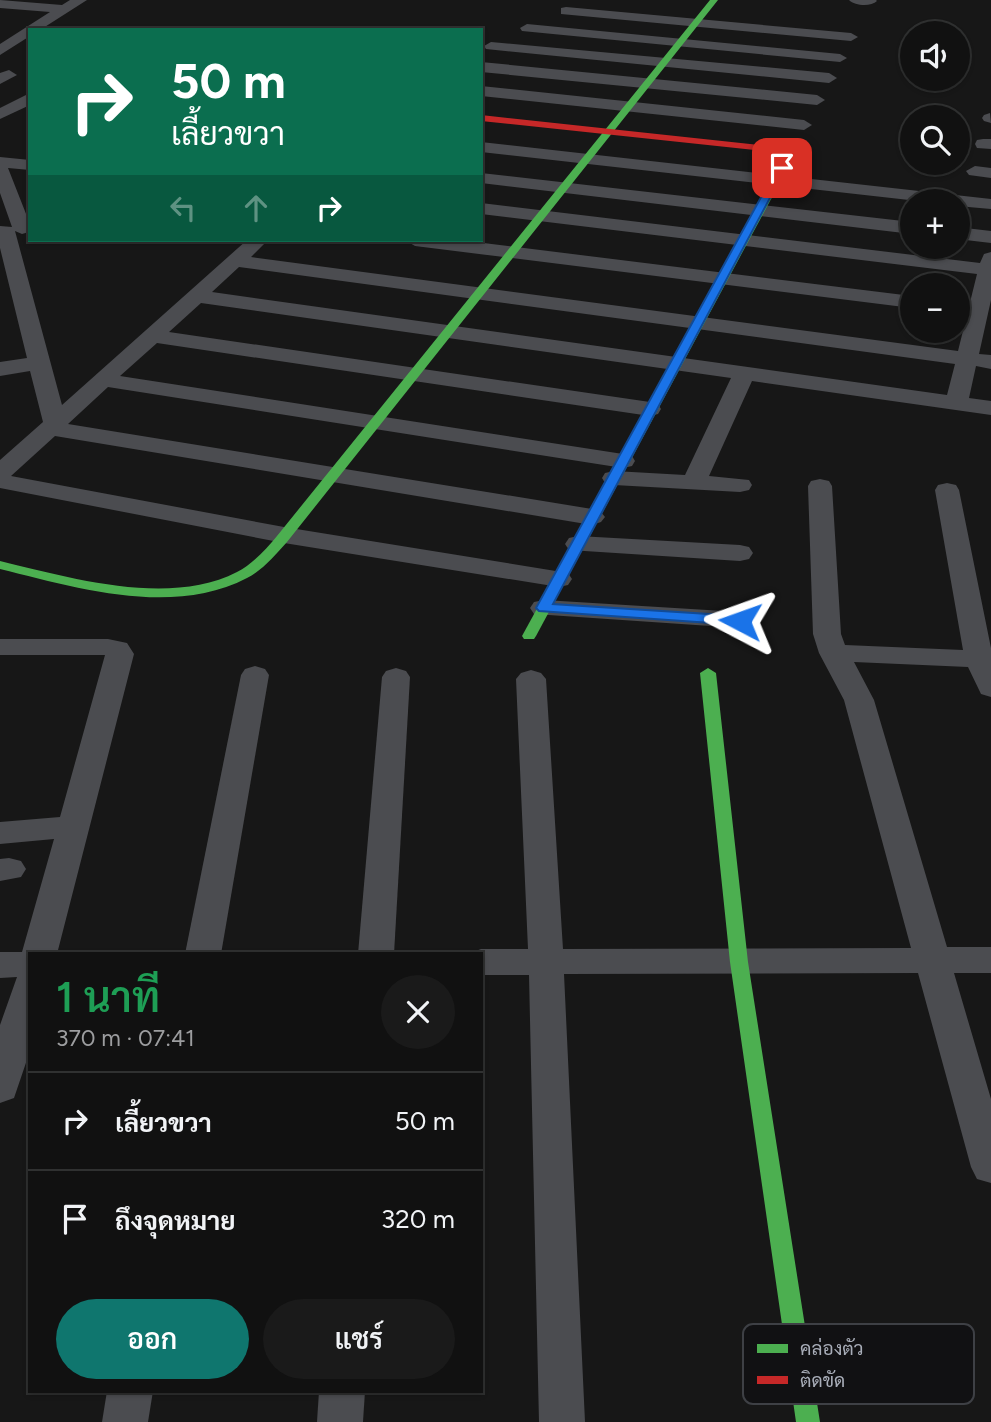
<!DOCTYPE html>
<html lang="th">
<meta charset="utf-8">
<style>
body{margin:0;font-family:Figtree,Sarabun,sans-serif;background:#1a1a1a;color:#f1f3f6;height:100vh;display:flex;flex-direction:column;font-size:26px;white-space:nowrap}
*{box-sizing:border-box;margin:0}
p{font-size:23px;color:#9c9d9f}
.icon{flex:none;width:38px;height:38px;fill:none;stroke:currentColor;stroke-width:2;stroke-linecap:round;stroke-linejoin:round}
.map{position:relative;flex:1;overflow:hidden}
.sheet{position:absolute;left:28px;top:952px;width:455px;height:441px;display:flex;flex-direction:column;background:#111;border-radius:0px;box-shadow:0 2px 5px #0004,0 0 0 2px #303131}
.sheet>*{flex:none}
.top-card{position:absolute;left:28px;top:28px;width:455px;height:214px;border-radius:0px;box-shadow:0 2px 5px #0004,0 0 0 2px #303131;background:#0b6e4f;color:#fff;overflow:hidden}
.controls{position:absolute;left:900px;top:21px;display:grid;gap:14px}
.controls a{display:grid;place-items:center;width:70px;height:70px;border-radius:50%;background:#111;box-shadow:0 2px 5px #0004,0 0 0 2px #303131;font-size:35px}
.pin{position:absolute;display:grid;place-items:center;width:60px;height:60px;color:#fff;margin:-30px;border-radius:14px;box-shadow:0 4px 10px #0006}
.me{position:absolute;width:77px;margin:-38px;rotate:274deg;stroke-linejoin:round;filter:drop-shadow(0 0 5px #0008)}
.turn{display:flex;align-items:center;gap:24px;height:147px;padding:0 28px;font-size:32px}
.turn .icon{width:91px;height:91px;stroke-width:2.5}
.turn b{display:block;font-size:49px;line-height:60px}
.lanes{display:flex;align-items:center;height:66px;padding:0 28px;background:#0003;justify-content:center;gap:35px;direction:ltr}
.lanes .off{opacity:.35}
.round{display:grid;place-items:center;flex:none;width:74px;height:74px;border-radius:37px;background:#1a1a1a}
.headline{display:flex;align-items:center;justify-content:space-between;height:119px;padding:0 28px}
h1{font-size:42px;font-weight:600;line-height:52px;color:#1e9e55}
.primary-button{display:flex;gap:14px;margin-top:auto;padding:14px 28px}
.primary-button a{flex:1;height:80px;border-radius:42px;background:#0f766e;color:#fff;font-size:28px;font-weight:600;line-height:80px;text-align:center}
.primary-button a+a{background:#1a1a1a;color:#f1f3f6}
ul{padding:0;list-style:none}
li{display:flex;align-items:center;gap:21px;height:98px;padding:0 28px;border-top:2px solid #303131}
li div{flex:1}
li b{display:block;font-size:26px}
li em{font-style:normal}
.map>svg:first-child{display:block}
</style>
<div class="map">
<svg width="991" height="1422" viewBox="0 0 991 1422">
<rect width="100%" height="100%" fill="#171717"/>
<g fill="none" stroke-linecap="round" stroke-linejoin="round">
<g fill="#4b4c50" fill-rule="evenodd">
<path d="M0 0 62 5 70 0H87L40 30H30V36L0 55V44L50 12 0 8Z"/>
<path d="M849 0H876L877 1C871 7 855 6 849 0Z"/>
<path d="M566 7 851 33 858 37 851 41 561 14V8Z"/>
<path d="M527 24 840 54 847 58 840 62 522 31 520 28Z"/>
<path d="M491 42 829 73 837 78 829 83 486 49 484 46Z"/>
<path d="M481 62 817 95 825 100 817 105 481 72Z"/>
<path d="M9 70 17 75 0 84V73Z"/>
<path d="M481 86 804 120 812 125 804 130 481 96Z"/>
<path d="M30 93V105L0 119V108Z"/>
<path d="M990 113 991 123 984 121 982 118 984 115Z"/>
<path d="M983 139H991V149L977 148 975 144 977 140Z"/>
<path d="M481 142 991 199V209L957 206V201H918L481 152Z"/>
<path d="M0 157 30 160V170L8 168 30 224 29 232 22 234 15 231 62 405 247 240H268L251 257 958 351 977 274 481 214V203L980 263 984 254 991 252V300L979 354 991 355V369L976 366 969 398 991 401V415L752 381 709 476 749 480 752 485 749 490 740 492 614 485 605 483 602 478 605 473 614 471 685 475 731 378 201 303 169 332 650 402 658 404 661 409 658 414 650 416 157 343 120 376 623 454 632 456 635 461 632 466 623 468 108 387 68 424 592 509 601 512 605 517 601 522 592 525 55 436 11 476 284 527 568 573 572 579 568 585 559 587 284 543 0 488V460L43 422 30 371 0 376V362L27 358 0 248V226L12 227 0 193ZM239 267 955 364 947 395 212 292Z"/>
<path d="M975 166 991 168V178L969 175 966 171Z"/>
<path d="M481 173 912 222V234L481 183Z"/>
<path d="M957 227 991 231V243L957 239Z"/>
<path d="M405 240H459L912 296V308L415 246Z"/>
<path d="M820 479 829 481 832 486 841 634 845 645 963 650 935 490 938 485 947 483 956 485 959 490 991 648V697L981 694 968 667 854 662 874 700 947 947H991V973H954L991 1099V1183L977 1179 971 1167 918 973 564 974 585 1422H539L529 975H481V954H468L481 949H528L516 679 521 673 531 670 541 673 546 679 563 949 911 948 844 700 819 653 813 634 808 486 811 481Z"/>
<path d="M578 536 740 545 749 547 753 553 749 559 740 561 569 550 565 544 569 538Z"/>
<path d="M544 600 740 612 750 614 754 620 750 626 740 628 534 614 530 608 534 602Z"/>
<path d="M0 639H108L127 643 134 654 57 954H30V1051L14 1098 0 1103V1025L17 977 0 978V952H22L54 839 0 844V822L60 817 105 655H0Z"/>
<path d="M255 666 265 669 269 675 221 954H185L241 675 245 669Z"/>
<path d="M396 668 406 671 410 677 394 954H358L382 677 386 671Z"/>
<path d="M9 858 21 861 26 869 21 877 0 881V859Z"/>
<path d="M107 1391H153L148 1422H102Z"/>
<path d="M319 1391H365L363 1422H317Z"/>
</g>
<g fill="#4caf50" fill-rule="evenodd">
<path d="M710 0H718L287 542C275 555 263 570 247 578 172 617 77 588 0 569V561C71 578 169 607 237 572 253 564 266 549 277 536Z"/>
<path d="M776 173 784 175 536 636 534 639H524L522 636Z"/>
<path d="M708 668 716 673 748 962 820 1422H796L730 962 700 673Z"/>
</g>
<path fill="#c62828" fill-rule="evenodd" d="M481 115 786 148 794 156 784 175 779 178 774 175 784 156 783 153 481 121Z"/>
</g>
<path fill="#1a73e8" stroke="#114b97" stroke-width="2" d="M782 165 786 168 553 604 740 616 747 621 740 625 539 611 536 608 777 168Z"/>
<rect x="743" y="1324" width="231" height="80" rx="10" fill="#111113" stroke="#3e4045" stroke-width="2"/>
<rect x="757" y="1344" width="31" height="9" fill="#4caf50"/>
<rect x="757" y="1376" width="31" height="8" fill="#c62828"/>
<g font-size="19" fill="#a8adb8">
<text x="800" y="1355">คล่องตัว</text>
<text x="800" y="1387">ติดขัด</text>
</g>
</svg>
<div class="controls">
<a><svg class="icon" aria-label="sound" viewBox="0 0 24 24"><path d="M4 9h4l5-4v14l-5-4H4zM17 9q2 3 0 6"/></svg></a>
<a><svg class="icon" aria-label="search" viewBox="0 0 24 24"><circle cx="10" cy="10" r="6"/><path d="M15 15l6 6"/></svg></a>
<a>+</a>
<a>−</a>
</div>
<div class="pin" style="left:782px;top:168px;background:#d93025"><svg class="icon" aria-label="arrive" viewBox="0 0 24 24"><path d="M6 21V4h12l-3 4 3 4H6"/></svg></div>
<svg class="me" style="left:740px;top:621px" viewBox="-20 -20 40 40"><path d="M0-17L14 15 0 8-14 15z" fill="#1a73e8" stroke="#fff" stroke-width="4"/></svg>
<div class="top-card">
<div class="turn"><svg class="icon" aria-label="right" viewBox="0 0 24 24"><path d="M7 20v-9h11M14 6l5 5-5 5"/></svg><div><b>50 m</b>เลี้ยวขวา</div></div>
<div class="lanes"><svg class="icon off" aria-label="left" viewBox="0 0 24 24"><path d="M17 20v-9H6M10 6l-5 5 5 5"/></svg><svg class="icon off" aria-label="ahead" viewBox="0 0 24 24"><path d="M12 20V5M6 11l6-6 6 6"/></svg><svg class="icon" aria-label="right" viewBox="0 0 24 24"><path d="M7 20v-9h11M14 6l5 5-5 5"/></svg></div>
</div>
<section class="sheet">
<div class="headline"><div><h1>1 นาที</h1><p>370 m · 07:41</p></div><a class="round"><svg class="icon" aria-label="close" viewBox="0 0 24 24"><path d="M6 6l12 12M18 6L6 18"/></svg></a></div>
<ul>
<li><svg class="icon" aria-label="right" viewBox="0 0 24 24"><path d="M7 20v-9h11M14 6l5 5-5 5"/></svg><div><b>เลี้ยวขวา</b></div><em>50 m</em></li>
<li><svg class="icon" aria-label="arrive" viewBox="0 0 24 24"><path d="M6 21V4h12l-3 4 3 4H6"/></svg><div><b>ถึงจุดหมาย</b></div><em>320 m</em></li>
</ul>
<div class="primary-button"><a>ออก</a><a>แชร์</a></div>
</section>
</div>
